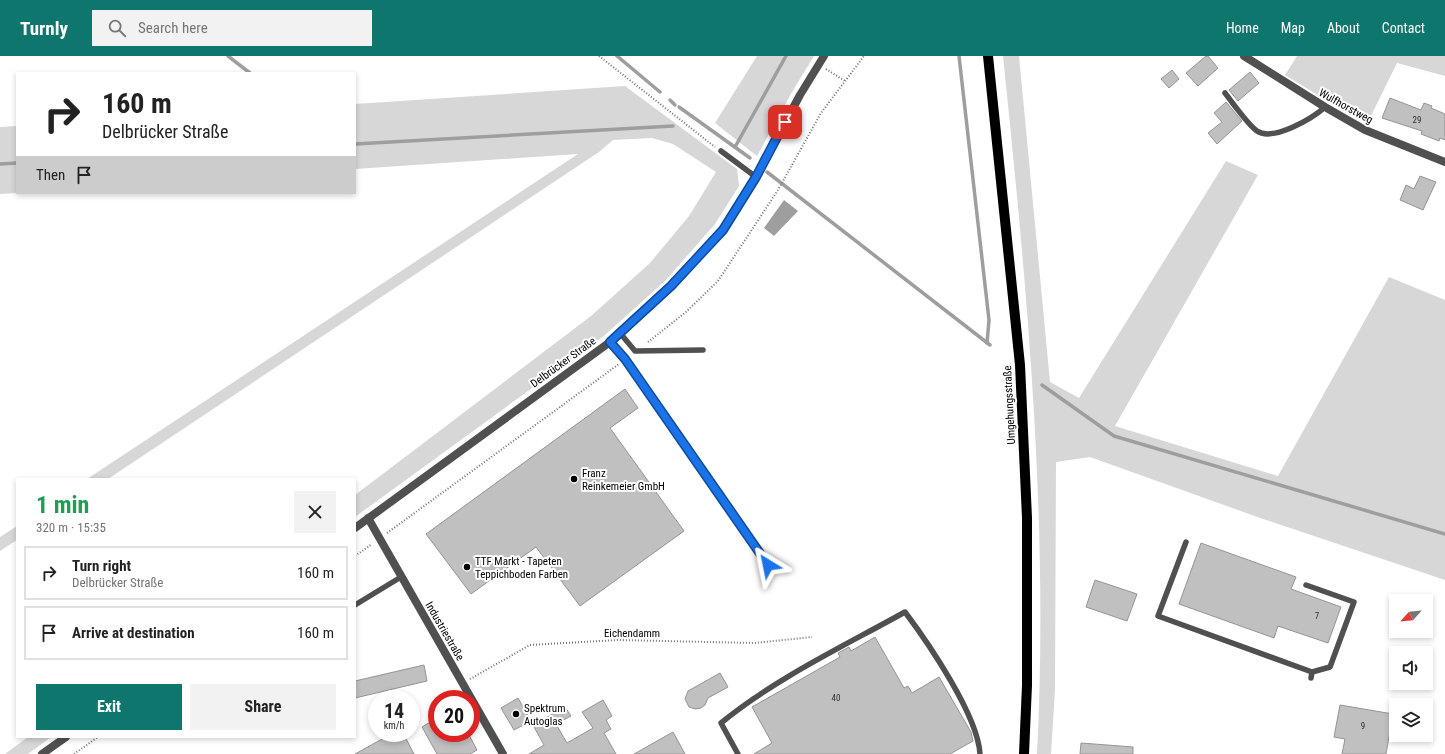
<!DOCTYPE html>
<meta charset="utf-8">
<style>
body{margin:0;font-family:"Roboto Condensed",sans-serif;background:#f2f2f2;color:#222;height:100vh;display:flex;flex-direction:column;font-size:15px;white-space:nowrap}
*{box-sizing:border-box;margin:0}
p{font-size:13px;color:#767676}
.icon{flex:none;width:22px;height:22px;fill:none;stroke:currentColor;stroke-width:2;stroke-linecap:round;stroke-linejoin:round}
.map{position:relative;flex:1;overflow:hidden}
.panel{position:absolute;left:16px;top:422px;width:340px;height:260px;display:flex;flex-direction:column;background:#fff;border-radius:0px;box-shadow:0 2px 6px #0003}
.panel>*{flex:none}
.hud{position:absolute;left:16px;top:16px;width:340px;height:122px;border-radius:0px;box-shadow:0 2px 6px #0003;background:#fff;color:#222;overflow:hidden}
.needle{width:26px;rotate:243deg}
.tools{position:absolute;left:1389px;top:538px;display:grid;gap:8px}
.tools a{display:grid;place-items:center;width:44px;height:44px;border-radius:0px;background:#fff;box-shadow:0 2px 6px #0003;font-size:20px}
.speed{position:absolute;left:368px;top:634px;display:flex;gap:8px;font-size:20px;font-weight:700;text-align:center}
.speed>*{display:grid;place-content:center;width:52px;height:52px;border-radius:50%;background:#fff;box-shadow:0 2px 6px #0003;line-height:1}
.speed small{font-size:10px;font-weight:400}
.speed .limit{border:6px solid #d22;background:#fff;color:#111}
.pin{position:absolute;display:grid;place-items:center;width:34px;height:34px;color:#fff;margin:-17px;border-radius:8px;box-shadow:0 2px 6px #0006}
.me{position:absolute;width:44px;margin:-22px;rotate:325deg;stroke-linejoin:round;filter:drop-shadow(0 0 3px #0008)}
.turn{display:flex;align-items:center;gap:14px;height:84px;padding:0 20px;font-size:18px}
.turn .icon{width:52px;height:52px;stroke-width:2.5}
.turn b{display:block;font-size:28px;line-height:34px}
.then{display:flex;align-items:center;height:38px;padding:0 20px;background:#0003;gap:8px;font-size:15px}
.round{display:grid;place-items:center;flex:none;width:42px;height:42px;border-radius:0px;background:#f2f2f2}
.overview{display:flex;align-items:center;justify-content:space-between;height:68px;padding:0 20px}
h1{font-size:24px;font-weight:700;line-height:30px;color:#1e9e55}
.primary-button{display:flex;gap:8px;margin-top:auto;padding:8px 20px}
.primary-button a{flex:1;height:46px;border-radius:0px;background:#0f766e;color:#fff;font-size:16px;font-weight:700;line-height:46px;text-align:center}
.primary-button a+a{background:#f2f2f2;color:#222}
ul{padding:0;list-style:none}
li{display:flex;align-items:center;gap:12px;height:54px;margin:0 8px 6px;padding:0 12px;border:2px solid #e0e0e0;border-radius:0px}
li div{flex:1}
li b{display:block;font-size:15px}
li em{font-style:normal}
header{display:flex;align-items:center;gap:24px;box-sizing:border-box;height:56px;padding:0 20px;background:#0f766e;color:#fff}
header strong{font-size:19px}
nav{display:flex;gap:22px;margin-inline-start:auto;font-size:14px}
.search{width:280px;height:36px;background:#f2f2f2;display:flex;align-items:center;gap:10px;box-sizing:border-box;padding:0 14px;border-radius:0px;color:#767676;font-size:15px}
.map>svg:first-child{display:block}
</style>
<header>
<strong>Turnly</strong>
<div class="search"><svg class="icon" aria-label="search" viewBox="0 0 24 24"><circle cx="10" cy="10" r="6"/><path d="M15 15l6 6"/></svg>Search here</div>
<nav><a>Home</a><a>Map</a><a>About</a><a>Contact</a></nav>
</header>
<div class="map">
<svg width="1445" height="698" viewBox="0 0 1445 698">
<rect width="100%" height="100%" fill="#fff"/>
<g fill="#d7d7d7">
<path d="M757 0H814L792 36 757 100 715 67Z"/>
<path d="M1003 0H1019L1050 326 1079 342 1226 105 1258 119 1115 370 1278 420 1389 221 1445 244V524L1263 463 1090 401 1056 406 1055 634 1051 698H1037C1049 466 1027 231 1003 0Z"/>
<path d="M1297 0H1445V20L1397 7 1368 66 1344 55 1285 19Z"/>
<path d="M625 30 737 113 739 130 715 168 666 224 605 279 355 461V439L591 260 650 207 689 160 716 116 673 88 652 82 613 84 599 96 108 423H87L578 98 355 113V48Z"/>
<path d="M17 70V137L0 138V71Z"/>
<path d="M17 470V484L0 495V481Z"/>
<path d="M28 681H51L28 698H5Z"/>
</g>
<path fill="#9e9e9e" d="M784 144 798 155 774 180 764 172Z"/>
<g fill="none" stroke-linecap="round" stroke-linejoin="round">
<g stroke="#9e9e9e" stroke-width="3.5">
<path d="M228 0 250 17"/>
<path d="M617 0 660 36"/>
<path d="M959 0 989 264 987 287"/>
<path d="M670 44 675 49"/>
<path d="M679 51 750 102"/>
<path d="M355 88 673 70"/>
<path d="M735 91 786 0"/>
<path d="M0 108 17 107"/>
<path d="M767 116 990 289"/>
<path d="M1042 329 1114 380 1445 478"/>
</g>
</g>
<g fill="#c0c0c0" stroke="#949494">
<path d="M1206 0H1208L1218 12 1198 30 1186 17Z"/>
<path d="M1172 14 1179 23 1169 32 1161 23Z"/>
<path d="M1250 16 1259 27 1238 45 1229 34Z"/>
<path d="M1390 42 1421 54 1424 47 1432 50 1431 52 1445 58V84L1440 82 1439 85 1421 78 1422 75 1382 62Z"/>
<path d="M1226 46 1242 65 1217 88 1208 77 1222 66 1214 57Z"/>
<path d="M1420 120 1436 126 1423 154 1400 144 1406 129 1414 133Z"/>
<path d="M625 333 638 352 610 372 684 475 580 550 536 491 471 538 426 478Z"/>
<path d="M1201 487 1296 521 1291 533 1341 551 1328 587 1278 570 1274 582 1179 548Z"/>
<path d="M1095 524 1137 538 1127 565 1086 551Z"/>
<path d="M875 581 904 632 908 630 912 637 939 621 971 676 973 685 950 698H754L772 687 752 651 840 601 838 597 849 591 851 595Z"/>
<path d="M424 609 427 625 355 642V625Z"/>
<path d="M720 617 728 631 708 642 705 649 701 652 695 653 689 651 685 643 688 635Z"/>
<path d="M518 642 531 665 514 674 501 652Z"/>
<path d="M603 644 612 660 606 664 611 673 604 677 616 698H529L544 689 533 669 565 651 571 660 556 668 567 687 593 672 582 656Z"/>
<path d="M1340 649 1393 658 1386 698H1342L1345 683 1334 681Z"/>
<path d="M437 662V677H468L477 694 470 698H437L422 671Z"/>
<path d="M673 676 685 698H634Z"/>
<path d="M393 677H403L414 698H355Z"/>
<path d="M1081 687 1133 691V698H1080Z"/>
</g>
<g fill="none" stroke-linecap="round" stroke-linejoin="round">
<g stroke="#727272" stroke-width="2" stroke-dasharray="1 2" stroke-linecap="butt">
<path d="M599 0 715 91"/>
<path d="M826 13 845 25"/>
<path d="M648 286 686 256 718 225 778 134 821 57 864 0"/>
<path d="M387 477 619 308"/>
<path d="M355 500 372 488"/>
<path d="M470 623 530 589 618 584 755 587 812 581"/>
<path d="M74 698 98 681"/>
</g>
<g stroke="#505050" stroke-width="5.5">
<path d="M1225 37C1232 46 1248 69 1257 75 1273 86 1313 62 1325 51"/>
<path d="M721 95 756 121"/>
<path d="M620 277 635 295 703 294"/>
<path d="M610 286 625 303 768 509"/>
<path d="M1186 486 1158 560 1312 616 1311 622"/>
<path d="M1306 529 1354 546 1330 611 1312 616"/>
<path d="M355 549 401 521"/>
<path d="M738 698 721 667C776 622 844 590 905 556 929 588 978 660 980 698"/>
</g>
<g stroke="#505050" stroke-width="8">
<path d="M1244 0 1325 51 1365 74 1445 106"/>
<path d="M368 462 503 698"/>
<path d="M355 472 610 286 671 230 723 173 756 121 800 39 824 0"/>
<path d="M42 698 66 681"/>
</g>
<path stroke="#000" stroke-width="10" d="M988 0 1020 309 1027 462V629L1024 698"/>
</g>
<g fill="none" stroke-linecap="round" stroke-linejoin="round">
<g stroke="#114b97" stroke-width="10">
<path id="route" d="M768 509 625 303 610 286 671 230 723 174 756 121 785 66"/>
</g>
<use href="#route" stroke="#1a73e8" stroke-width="7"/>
</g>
<g fill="#000" stroke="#fff" stroke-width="1.5">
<circle cx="574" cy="423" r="4"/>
<circle cx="467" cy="511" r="4"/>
<circle cx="516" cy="658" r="4"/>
</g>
<g text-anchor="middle" stroke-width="4" stroke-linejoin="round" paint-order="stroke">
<g font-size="9" fill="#303030">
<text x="1417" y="67">29</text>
<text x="1317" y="563">7</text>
<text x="836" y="645">40</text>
<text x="1363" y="673">9</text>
</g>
<g font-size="11" fill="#000" stroke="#fff">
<text transform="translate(1346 50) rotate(29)" y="4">Wulfhorstweg</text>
<text transform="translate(563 306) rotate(-36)" y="4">Delbrücker Straße</text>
<text transform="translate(1009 349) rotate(-93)" y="4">Umgehungsstraße</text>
<text transform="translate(445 575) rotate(60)" y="4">Industriestraße</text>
<text x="632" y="581">Eichendamm</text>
</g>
<g font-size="11" fill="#000" stroke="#fff" text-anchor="start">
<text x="582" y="421">Franz<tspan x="582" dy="13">Reinkemeier GmbH</tspan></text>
<text x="475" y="509">TTF Markt - Tapeten<tspan x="475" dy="13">Teppichboden Farben</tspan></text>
<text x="524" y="656">Spektrum<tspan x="524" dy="13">Autoglas</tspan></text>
</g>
</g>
</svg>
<div class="tools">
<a><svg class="needle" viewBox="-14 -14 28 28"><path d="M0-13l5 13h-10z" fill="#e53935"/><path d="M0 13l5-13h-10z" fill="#767676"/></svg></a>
<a><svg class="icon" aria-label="sound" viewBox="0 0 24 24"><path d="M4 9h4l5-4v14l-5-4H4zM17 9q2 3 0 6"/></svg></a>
<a><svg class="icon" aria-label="layers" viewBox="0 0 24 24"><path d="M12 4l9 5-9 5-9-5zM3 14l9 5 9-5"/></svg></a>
</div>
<div class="speed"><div>14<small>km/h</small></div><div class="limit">20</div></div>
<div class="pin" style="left:785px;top:66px;background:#d93025"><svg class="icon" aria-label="arrive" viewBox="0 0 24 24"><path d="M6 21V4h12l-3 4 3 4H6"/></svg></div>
<svg class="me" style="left:768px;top:509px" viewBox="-20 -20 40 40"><path d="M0-17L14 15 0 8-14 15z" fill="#1a73e8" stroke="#fff" stroke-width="4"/></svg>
<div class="hud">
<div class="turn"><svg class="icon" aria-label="right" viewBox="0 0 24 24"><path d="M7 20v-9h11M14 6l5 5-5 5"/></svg><div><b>160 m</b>Delbrücker Straße</div></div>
<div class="then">Then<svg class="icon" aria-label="arrive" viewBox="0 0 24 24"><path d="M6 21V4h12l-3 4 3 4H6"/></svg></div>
</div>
<section class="panel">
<div class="overview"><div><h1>1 min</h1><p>320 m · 15:35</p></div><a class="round"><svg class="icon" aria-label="close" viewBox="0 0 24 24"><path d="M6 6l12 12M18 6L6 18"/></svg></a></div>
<ul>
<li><svg class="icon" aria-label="right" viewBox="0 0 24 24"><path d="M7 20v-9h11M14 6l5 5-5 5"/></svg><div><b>Turn right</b><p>Delbrücker Straße</p></div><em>160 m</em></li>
<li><svg class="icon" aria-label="arrive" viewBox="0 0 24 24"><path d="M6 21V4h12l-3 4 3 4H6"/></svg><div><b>Arrive at destination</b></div><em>160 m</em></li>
</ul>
<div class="primary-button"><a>Exit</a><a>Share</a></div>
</section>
</div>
